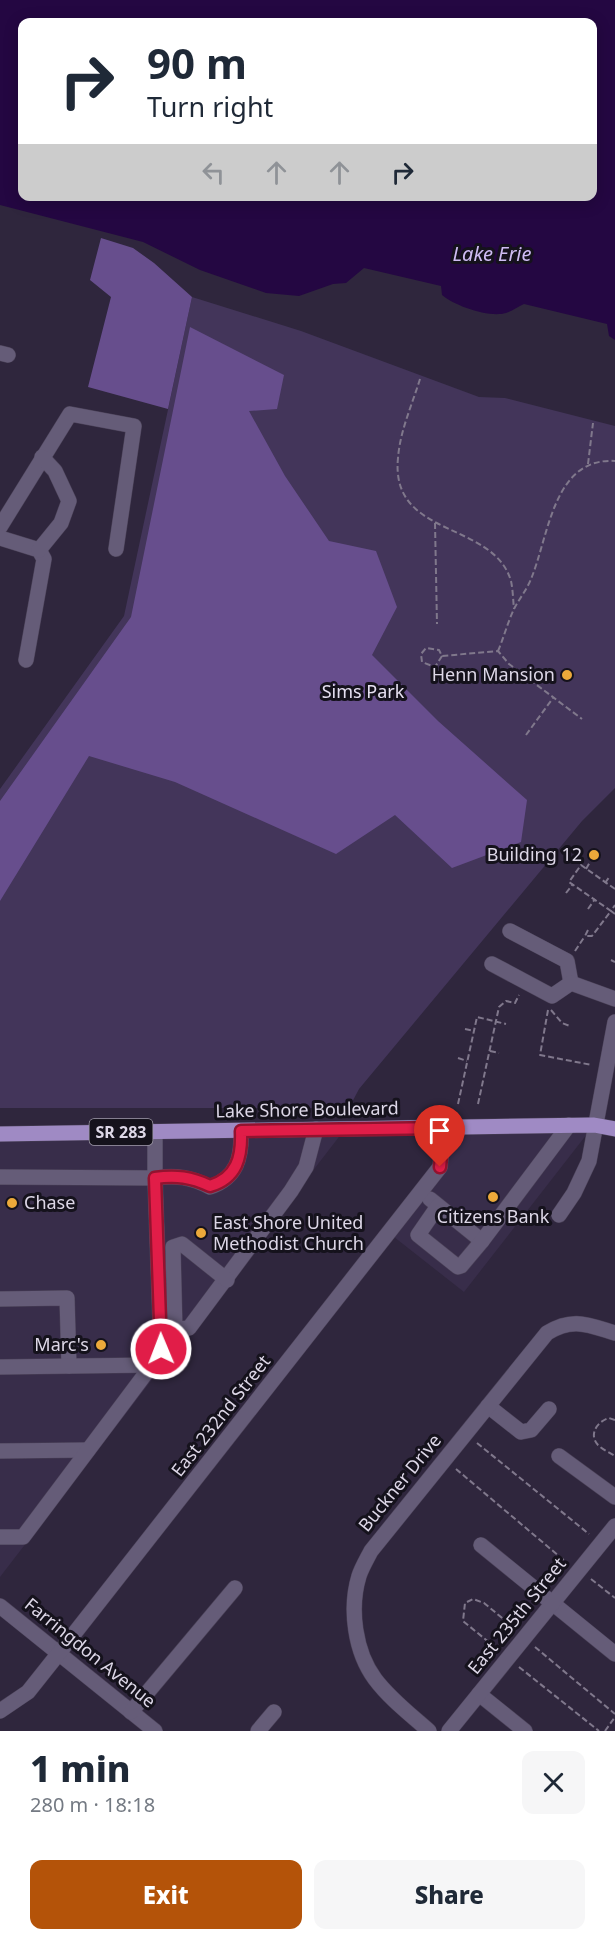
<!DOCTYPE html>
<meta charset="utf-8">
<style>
body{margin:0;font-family:"Noto Sans",sans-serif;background:#f6f6f7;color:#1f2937;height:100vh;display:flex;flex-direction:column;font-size:22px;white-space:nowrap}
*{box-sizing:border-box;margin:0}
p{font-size:20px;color:#747a83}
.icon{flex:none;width:33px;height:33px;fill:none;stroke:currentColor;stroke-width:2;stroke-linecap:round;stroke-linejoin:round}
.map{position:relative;height:1731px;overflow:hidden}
.side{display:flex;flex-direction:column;background:#fff;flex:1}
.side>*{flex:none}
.banner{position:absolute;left:18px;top:18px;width:579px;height:183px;border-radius:12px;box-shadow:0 3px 15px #0003;background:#fff;color:#1f2937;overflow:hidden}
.pin{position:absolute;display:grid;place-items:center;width:51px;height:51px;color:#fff;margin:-62px -26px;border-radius:50% 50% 50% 0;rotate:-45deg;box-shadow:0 0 6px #0007}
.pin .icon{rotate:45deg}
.me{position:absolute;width:66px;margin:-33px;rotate:359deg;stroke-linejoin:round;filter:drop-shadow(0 0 4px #0008)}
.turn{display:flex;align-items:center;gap:21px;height:126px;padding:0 30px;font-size:27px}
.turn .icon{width:78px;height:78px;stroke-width:2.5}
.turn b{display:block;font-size:42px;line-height:51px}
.lanes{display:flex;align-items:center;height:57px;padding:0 30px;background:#0003;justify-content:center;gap:30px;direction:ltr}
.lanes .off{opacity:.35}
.round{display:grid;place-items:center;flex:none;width:63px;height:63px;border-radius:12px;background:#f6f6f7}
.overview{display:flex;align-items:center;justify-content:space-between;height:102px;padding:0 30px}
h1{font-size:36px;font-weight:800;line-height:45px}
.button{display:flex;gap:12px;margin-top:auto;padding:12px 30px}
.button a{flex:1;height:69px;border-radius:12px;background:#b45309;color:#fff;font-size:24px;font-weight:800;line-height:69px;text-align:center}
.button a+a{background:#f6f6f7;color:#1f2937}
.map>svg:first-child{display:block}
</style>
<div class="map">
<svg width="615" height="1731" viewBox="0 0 615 1731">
<rect width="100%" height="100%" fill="#2f263d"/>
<g fill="#382d4a">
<path d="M594 1125 464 1292 389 1233 440 1167 444 1128Z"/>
<path d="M345 1129 0 1577V1134Z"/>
</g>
<path fill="#43355a" d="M192 297 301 331 479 397 505 398 615 426V788L582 821 359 1089 349 1108H0V789L124 616Z"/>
<g fill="#674e8d">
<path d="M101 238 133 248 154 263 192 297 168 409 88 387 111 297 90 280Z"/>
<path d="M190 327 284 375 277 409 249 411 285 476 329 541 376 551 397 607 372 655 438 721 527 800 521 842 452 868 395 815 336 854 175 782 89 756 0 901V801L131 617Z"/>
</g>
<path fill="#240742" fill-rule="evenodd" d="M0 0H615V340L609 336 607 324 524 304C518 307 512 311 506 313 489 318 455 306 442 295L441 286 364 268 346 283 333 284 299 296 266 293 200 270 143 242 0 205ZM22 22H592V196H22Z"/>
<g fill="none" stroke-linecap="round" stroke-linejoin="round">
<g stroke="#4b4258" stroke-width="16">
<g id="minor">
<path d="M0 353 8 355"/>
<path d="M0 527 70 414 134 426 116 549"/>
<path d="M0 538 39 550 44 559 26 660"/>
<path d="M39 550 61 523 69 501 55 471 42 457"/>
<path d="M510 931 567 961 571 983"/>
<path d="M492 964 552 996 571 983 615 999"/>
<path d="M0 1177 155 1178V1132"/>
<path d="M430 1199 482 1241"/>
<path d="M438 1206 418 1235 458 1267 461 1266 482 1241 569 1125"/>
<path d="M559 1215 574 1193 589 1161 615 1022"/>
<path d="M0 1299 67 1298 69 1366"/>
<path d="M161 1330 189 1328 291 1191 306 1167 316 1129"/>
<path d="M175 1330 173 1247 182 1244 227 1280"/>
<path d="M0 1367 152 1365 161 1349 155 1178C176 1175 191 1177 210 1187 237 1178 242 1157 241 1131"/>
<path d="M488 1406 521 1432 531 1430 549 1409"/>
<path d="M0 1451 88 1450"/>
<path d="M559 1456 615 1497"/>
<path d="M0 1537H23L152 1365"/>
<path d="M481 1545 615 1654"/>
<path d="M0 1606 155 1731"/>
<path d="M479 1694 525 1731"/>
<path d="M0 1711 28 1692 59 1653 440 1167 444 1128"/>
<path d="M131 1712 235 1588"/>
<path d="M258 1731 274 1712"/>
<path d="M429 1731C411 1715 390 1699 375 1679 355 1652 349 1609 359 1576 362 1567 367 1559 371 1551L547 1333C573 1317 588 1325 615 1333"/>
<path d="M449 1731 615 1526"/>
</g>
</g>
<g stroke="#4b4258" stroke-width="16">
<path id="major" d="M0 1134 594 1125 615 1129"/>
</g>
<g stroke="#80788c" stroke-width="2" stroke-dasharray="6 3" stroke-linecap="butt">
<path d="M420 379C412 405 400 431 398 458 390 539 493 520 511 581 513 590 513 600 514 609"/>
<path d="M588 464 593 423"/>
<path d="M435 523 437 624"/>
<path d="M498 651C504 637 508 621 515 607 520 598 527 589 531 579 549 536 553 457 615 461"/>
<path d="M442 656 435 667 422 662 421 654 426 648 439 650 442 656 498 651 509 664 582 719"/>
<path d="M526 735 553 698"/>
<path d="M586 869 590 862"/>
<path d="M605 883 610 876"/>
<path d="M615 889 581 865 569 882 611 911 615 905"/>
<path d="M566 893 573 884"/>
<path d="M588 909 595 899"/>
<path d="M588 930 585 936H592L611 911 615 914"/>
<path d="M575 951 585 936"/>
<path d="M611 960 615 962"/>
<path d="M548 1010 540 1055 592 1065"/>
<path d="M551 1010 562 1023 570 1026"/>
<path d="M465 1029 474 1031"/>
<path d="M490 1051 499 1053"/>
<path d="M458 1058 467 1061"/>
<path d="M458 1104 477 1017 506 1024"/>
<path d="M478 1104 499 1007 506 1001 515 1003 519 995"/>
<path d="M615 1420 609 1418C598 1421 588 1434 598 1445 602 1449 610 1453 615 1456"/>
<path d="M477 1443 589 1534"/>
<path d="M456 1469 566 1562"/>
<path d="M591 1579 615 1598"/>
<path d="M535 1647 615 1714"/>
<path d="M496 1648 463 1621 465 1603 473 1599 484 1603 513 1627"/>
<path d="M519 1667 599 1731"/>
<path d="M605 1731 615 1717"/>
</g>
<use href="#minor" stroke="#655c78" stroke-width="15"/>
<use href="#major" stroke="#9f8ac4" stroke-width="15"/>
</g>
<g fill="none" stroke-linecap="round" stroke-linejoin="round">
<g stroke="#92132f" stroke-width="15">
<path id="route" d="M161 1349 155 1178C176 1175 191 1177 210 1186 237 1178 242 1157 241 1131L444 1128 440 1167"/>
</g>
<use href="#route" stroke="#e11d48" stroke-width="10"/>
</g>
<g fill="#eca93a" stroke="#15121c" stroke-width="2">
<circle cx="567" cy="675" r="6"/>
<circle cx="594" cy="855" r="6"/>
<circle cx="493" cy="1197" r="6"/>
<circle cx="12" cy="1203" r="6"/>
<circle cx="201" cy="1233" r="6"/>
<circle cx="101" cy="1345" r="6"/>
</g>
<g text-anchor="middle" stroke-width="6" stroke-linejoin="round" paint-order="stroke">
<rect fill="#15121c" stroke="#a19caa" stroke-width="1.5" x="89.5" y="1119" width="63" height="26" rx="4.5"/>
<g font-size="16" font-weight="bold" fill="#ddd7e7">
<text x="121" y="1138">SR 283</text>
</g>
<g font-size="18" fill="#ddd7e7" stroke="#15121c" text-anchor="end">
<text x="555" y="681">Henn Mansion</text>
<text x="582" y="861">Building 12</text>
<text x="24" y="1209" text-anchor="start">Chase</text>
<text x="493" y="1223" text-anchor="middle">Citizens Bank</text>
<text x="213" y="1229" text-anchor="start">East Shore United<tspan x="213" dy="21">Methodist Church</tspan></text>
<text x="89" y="1351">Marc's</text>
</g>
<g font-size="18" fill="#e6e0f2" stroke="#15121c">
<text x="363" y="698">Sims Park</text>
</g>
<g font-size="18" fill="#ddd7e7" stroke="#15121c">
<text transform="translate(307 1110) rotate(-1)" y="6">Lake Shore Boulevard</text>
<text transform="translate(221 1416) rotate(-52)" y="6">East 232nd Street</text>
<text transform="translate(400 1483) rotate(-51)" y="6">Buckner Drive</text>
<text transform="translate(517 1616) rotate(-51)" y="6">East 235th Street</text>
<text transform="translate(90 1653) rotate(39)" y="6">Farringdon Avenue</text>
</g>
<g font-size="20" font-style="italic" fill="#cfbcf3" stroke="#15121c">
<text x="492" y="261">Lake Erie</text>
</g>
</g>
</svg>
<div class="pin" style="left:440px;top:1167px;background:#d93025"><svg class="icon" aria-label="arrive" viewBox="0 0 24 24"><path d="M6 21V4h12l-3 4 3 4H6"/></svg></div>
<svg class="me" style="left:161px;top:1349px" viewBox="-20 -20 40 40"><circle r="17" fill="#e11d48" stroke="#fff" stroke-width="3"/><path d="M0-11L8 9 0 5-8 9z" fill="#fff"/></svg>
<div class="banner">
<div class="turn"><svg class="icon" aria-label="right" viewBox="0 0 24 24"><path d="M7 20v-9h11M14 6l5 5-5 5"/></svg><div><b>90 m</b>Turn right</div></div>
<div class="lanes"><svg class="icon off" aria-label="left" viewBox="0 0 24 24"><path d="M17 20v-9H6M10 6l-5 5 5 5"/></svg><svg class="icon off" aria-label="ahead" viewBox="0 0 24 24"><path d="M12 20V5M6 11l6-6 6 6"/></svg><svg class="icon off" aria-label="ahead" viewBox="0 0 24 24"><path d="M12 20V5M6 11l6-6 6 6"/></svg><svg class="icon" aria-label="right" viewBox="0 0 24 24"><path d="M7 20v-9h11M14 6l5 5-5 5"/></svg></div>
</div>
</div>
<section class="side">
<div class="overview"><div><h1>1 min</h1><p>280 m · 18:18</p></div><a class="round"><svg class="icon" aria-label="close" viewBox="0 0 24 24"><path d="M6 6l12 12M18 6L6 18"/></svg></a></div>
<div class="button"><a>Exit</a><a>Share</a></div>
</section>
